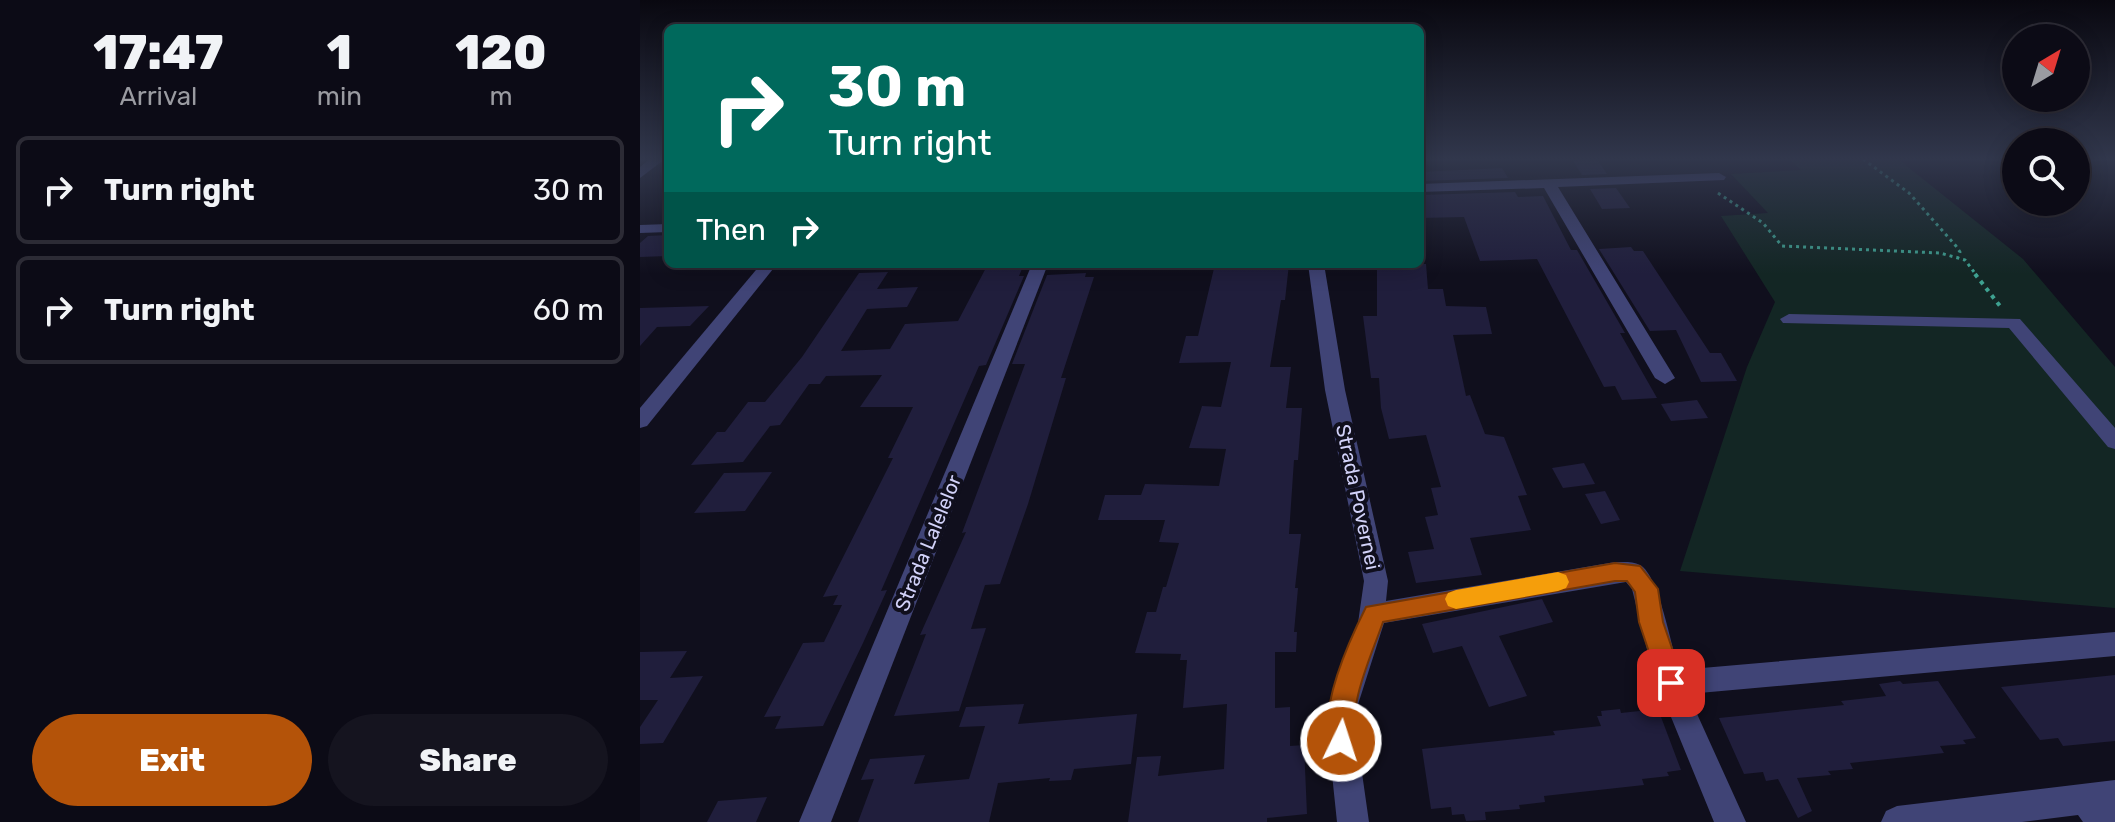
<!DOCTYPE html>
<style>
body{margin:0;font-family:Rubik,sans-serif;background:#15141f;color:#f1f3f6;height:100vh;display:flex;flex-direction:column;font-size:30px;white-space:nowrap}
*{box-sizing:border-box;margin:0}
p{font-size:26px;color:#9a9ba1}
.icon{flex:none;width:44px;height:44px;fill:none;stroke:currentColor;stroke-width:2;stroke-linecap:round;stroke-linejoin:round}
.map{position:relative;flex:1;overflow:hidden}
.drawer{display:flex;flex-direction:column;background:#0c0b16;width:640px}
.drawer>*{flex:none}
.top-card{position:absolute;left:24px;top:24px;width:760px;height:244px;border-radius:12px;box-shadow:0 4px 20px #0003,0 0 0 2px #2c2b35;background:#00695c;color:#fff;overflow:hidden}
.needle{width:52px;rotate:38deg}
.fabs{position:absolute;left:1362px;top:24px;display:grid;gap:16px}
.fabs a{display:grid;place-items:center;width:88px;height:88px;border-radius:50%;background:#0c0b16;box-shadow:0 4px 20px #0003,0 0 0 2px #2c2b35;font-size:40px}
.pin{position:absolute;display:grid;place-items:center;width:68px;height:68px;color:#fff;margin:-34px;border-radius:16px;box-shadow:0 4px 12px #0006}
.me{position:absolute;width:88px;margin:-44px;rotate:4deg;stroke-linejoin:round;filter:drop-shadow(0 0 6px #0008)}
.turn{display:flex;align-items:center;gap:28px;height:168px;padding:0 32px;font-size:36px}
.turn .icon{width:104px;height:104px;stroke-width:2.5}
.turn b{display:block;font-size:56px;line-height:68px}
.then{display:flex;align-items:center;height:76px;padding:0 32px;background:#0003;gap:16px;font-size:30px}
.eta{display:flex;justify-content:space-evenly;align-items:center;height:136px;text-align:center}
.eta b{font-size:48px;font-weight:800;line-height:56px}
.cta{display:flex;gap:16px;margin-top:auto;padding:16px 32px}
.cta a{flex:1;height:92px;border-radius:48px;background:#b45309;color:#fff;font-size:32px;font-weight:800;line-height:92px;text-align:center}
.cta a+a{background:#15141f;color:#f1f3f6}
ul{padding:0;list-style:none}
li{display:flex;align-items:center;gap:24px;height:108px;margin:0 16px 12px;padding:0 16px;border:4px solid #2c2b35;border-radius:12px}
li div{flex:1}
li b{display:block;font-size:30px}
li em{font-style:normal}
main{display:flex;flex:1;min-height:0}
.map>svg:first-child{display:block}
</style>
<main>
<section class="drawer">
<div class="eta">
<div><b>17:47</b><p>Arrival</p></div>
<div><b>1</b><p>min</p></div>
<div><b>120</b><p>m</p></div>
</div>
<ul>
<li><svg class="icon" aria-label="right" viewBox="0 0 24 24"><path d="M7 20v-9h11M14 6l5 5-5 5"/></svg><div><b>Turn right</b></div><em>30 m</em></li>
<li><svg class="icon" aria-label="right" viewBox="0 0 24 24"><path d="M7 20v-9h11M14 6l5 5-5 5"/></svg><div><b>Turn right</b></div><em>60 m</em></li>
</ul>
<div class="cta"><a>Exit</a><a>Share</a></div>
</section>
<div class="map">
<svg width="1475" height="822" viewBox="0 0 1475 822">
<rect width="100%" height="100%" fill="#100f1d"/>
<path fill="#132624" d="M1149 159H1258L1383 259 1475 367V608L1040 571 1107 367 1135 302 1081 216 1128 213 1091 174 1161 170Z"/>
<g fill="#201e3c">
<path d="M932 159H957L967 174 942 175Z"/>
<path d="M862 168 868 178 780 181V172Z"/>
<path d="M976 188 990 208 962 209 950 189Z"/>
<path d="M875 192 878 197 903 196 931 250H937L985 333H980L1017 398 982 400 975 386 964 387 897 259 840 261 824 217 780 218V195Z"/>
<path d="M28 235V256L0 257V243L8 236Z"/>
<path d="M991 247 994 251H1003L1070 353H1081L1097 381 1061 382 1036 330 1010 331 959 249Z"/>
<path d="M348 264H384L379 276H384L346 365 339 366 241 591 247 590 223 643 183 726 135 729 141 716 124 717 163 643 184 642 202 605H193L198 595 183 597 253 458H248L273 407H220L242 375 186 376 180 384H169L140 425 130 426 103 462 51 465 77 432H85L108 402H125L162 357 219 273 248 272 237 289 278 287 267 307 227 309 201 351 250 349 265 324 318 321Z"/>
<path d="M575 264H649L645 300H641L630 367H651L646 408H662L658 460H654L649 534H661L655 588H658L654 632H657L656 652H635V708L650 707V746L664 745 667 814 627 818V822H488L497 757 521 756 518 776 584 769 587 704 543 708 547 660H540L541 654 495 653 507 612H516L523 587H526L539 543 519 542 525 520H458L465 495H501L505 484 579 486 586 449 549 448 562 406 581 407 591 362 539 363 546 336H558Z"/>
<path d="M737 264H786L788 289H803L806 306 846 307 852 334 813 335 826 396 830 395 845 434 864 437 887 495 878 496 891 530 830 538 842 575 776 583 768 552 794 549 785 517 798 515 791 488 801 487 786 435 749 439 741 408 739 378H731L723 316H737Z"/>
<path d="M446 273 445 277H454L421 378H426L388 504 360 584 345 585 331 629 346 628 319 711 254 716 286 634 280 635 326 532 322 533 385 364H372L407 275Z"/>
<path d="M69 306 50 326 17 327 0 346V308Z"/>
<path d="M1057 400 1068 418 1031 421 1021 404Z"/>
<path d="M944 463 955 484 923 488 912 468Z"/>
<path d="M132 472 105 511 54 513 84 473Z"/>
<path d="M965 491 980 520 961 524 945 494Z"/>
<path d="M902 599 913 622 859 636 887 696 849 707 822 646 793 653 782 624Z"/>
<path d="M47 651 30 678 63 676 23 743 0 744V727L18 700H0V652Z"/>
<path d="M1475 675V741L1423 746 1418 738 1400 740 1361 687Z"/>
<path d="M1260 681 1263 684 1298 681 1336 738 1323 740 1326 744 1300 746 1304 753 1210 763 1213 769 1188 771 1191 775 1157 778 1172 811 1158 818 1138 779 1126 781 1123 772 1104 774 1079 718 1204 705 1201 701 1246 696 1239 684Z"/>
<path d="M384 704 378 724 497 714 491 764 434 769 431 780 409 781 410 778 358 783 349 822H218L234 779 221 780 230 759 285 755 274 784 329 779 345 726 319 727 326 707Z"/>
<path d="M980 709 981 713 1018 709 1041 770 1027 772 1029 776 1002 779 1004 785 904 796 905 802 879 805 880 809 845 812 846 820 826 821 824 814 812 815 811 807 791 809 782 749 915 735 913 731 961 726 957 716H962L961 711Z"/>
<path d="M127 797 116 822H67L78 801Z"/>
</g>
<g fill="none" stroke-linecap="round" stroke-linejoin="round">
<g stroke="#3ea190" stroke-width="3" stroke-dasharray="3 4" stroke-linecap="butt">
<path d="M1223 159 1269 193 1316 246 1320 252 1318 257"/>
<path d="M1078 193 1123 223 1142 246 1300 253 1325 260 1337 276"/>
</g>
<path stroke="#3ea190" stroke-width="4" stroke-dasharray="4 5" stroke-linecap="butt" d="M1335 274 1360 306"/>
<g fill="#404476" fill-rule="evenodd">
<path d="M10 159H25L0 178V167Z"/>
<path d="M1079 173 1086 177 1084 180 918 187 1035 378 1025 384 1015 378 904 188 780 192V184Z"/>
<path d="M28 224V232L0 233V225Z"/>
<path d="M121 264H137L7 426 0 428V408Z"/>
<path d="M392 264H408L191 822H159Z"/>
<path d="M668 264H684L705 390 748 581 746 601 975 562C983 562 993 561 1000 565 1019 575 1031 646 1039 670L1475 632V656L1048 694 1106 822H1074L1013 673 992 589 986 582 744 623 714 717 729 822H697L686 717 693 689 717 630 724 581 685 390Z"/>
<path d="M1149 314 1380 319 1475 428V449L1468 447 1369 328 1143 323 1140 319Z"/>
<path d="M1475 780V822H1443L1438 815 1382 822H1241L1246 811 1257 806Z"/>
</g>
</g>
<linearGradient id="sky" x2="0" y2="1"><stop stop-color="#090810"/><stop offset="0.58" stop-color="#31374c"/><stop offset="1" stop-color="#31374c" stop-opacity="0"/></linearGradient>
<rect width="1475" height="274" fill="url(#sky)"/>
<path fill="#b45309" stroke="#753606" stroke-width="2" d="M975 563 1000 566 1018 589 1023 622 1044 683 1040 691 1031 694 1022 691 999 622 995 592 987 581H975L743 622C734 648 722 674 717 700 713 717 717 735 711 750L701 754 692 750C676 713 709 641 726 607Z"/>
<path fill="#f59e0b" d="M918 572 926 575 929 582 926 588 918 591 816 609 808 606 805 599 808 593 816 590Z"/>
<g text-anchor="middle" stroke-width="8" stroke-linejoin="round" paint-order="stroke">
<g font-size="20" fill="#d2d2f9" stroke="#100f1d">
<text transform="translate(718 497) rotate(78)" y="7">Strada Povernei</text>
<text transform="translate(288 543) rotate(-68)" y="7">Strada Lalelelor</text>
</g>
</g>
</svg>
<div class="fabs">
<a><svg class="needle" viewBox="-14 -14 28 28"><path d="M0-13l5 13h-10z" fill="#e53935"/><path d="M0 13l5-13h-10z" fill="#9a9ba1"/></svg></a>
<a><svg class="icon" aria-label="search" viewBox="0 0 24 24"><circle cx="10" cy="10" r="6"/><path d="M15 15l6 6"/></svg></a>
</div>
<div class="pin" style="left:1031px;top:683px;background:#d93025"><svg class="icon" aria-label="arrive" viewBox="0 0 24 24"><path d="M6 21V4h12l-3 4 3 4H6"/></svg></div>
<svg class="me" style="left:701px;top:741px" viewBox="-20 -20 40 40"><circle r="17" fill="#b45309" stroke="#fff" stroke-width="3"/><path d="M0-11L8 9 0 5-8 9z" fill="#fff"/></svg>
<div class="top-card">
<div class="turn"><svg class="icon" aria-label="right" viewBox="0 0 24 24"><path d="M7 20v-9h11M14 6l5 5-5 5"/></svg><div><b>30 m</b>Turn right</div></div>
<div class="then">Then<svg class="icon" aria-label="right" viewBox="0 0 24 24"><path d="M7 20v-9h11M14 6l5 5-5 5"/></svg></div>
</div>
</div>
</main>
